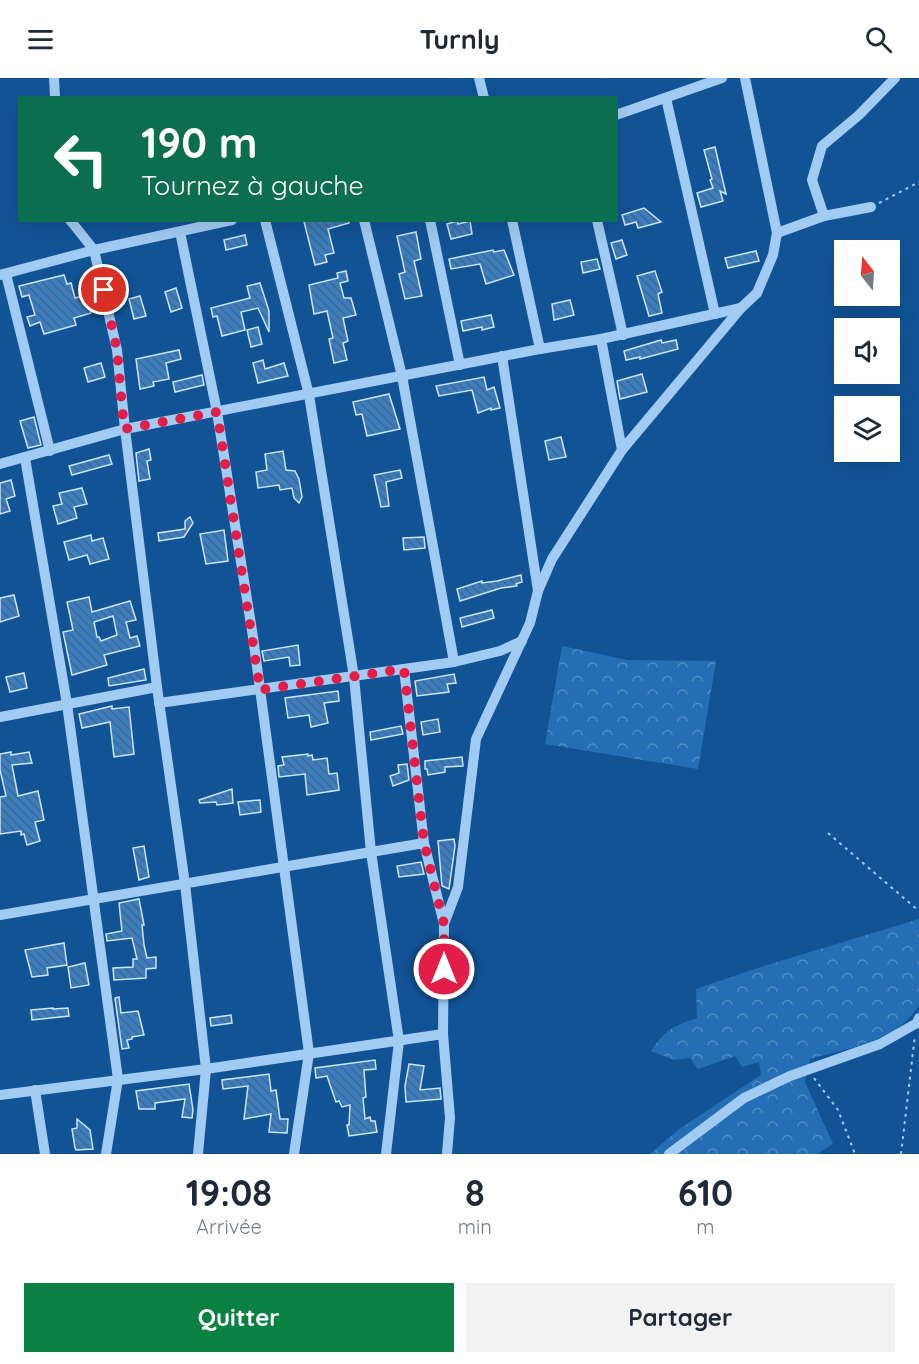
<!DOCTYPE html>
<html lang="fr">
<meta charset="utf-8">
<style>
body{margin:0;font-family:Quicksand,sans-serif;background:#f2f2f3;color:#1f2937;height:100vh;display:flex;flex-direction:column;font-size:22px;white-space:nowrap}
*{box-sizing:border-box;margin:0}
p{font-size:20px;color:#747a83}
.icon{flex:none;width:33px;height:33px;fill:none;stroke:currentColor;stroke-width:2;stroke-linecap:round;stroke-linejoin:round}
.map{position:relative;height:1076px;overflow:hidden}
.details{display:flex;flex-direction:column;background:#fff;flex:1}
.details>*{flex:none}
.guide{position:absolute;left:18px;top:18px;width:600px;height:126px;border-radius:0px;box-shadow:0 6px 24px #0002;background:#0b6e4f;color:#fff;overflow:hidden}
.needle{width:39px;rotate:343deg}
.controls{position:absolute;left:834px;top:162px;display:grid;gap:12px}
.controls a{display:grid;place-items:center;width:66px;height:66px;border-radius:0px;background:#fff;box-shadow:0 6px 24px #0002;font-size:30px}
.pin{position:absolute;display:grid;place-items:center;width:51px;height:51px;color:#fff;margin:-26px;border:3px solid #fff;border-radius:50%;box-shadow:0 2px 6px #0007}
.me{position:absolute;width:66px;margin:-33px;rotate:0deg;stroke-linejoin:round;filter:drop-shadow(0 0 4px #0008)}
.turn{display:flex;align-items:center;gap:21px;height:126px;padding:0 24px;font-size:27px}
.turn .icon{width:78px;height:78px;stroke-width:2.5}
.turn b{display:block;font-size:42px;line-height:51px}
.eta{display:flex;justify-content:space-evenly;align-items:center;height:102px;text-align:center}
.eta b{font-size:36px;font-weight:700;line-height:42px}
.primary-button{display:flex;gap:12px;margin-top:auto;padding:12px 24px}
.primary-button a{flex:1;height:69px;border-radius:0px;background:#0b8043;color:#fff;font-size:24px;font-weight:700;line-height:69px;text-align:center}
.primary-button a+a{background:#f2f2f3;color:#1f2937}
header{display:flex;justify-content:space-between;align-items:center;height:78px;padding:0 24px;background:#fff;font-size:27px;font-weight:700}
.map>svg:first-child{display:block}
</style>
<header><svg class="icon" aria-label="menu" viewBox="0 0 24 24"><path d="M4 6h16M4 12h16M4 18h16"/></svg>Turnly<svg class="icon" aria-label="search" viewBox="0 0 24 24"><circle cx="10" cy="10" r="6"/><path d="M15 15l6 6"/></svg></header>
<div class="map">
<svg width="919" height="1076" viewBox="0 0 919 1076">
<defs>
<pattern id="forest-crowns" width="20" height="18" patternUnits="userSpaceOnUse" patternTransform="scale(1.5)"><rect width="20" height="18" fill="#256eb5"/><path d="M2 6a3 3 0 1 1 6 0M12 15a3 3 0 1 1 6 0" fill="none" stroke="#518bc4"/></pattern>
<pattern id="building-back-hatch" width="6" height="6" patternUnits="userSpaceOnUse" patternTransform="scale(1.5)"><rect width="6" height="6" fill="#3b7dbe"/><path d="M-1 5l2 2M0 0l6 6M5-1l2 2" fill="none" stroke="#43678b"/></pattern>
</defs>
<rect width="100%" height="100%" fill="#125396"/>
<g fill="url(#forest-crowns)">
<path d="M562 568 627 582 716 583 698 691 545 666Z"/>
<path d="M919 841V927C897 964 848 970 810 981L805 1004 833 1066 817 1076H650L678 1052 761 997 759 984 742 989 735 978 698 991 690 980 674 982 651 973C666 951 673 948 697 940L696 911 764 888Z"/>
</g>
<g fill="url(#building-back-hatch)" stroke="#cae4fd" stroke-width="1.5" fill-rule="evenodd">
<path d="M715 69 726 116 720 113 723 123 701 129 697 115 713 110 710 102 712 101 704 72Z"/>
<path d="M644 130 661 144 638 150 636 144 625 147 622 137Z"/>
<path d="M310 142H349V145L328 151 334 175 325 177 327 184 315 187 304 144Z"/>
<path d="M457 143 458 146 470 143 472 156 451 161 447 146Z"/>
<path d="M416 154 421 181 414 183 422 218 405 221 399 196 405 194 397 158Z"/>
<path d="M245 157 247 167 226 172 224 162Z"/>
<path d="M622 162 627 177 616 181 611 165Z"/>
<path d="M493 172 494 174 504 172 514 197 486 206 480 186 451 191 449 181Z"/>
<path d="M756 173 759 183 728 190 725 180Z"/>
<path d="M597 181 600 191 583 195 581 184Z"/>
<path d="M346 193 348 203 340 205 344 220H351L356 237 343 240 348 263 343 265 347 282 334 285 329 261 333 260 327 233 314 236 309 207 338 200 337 195Z"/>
<path d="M655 193 662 214 658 216 662 235 649 238 637 198Z"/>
<path d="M64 197 67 206 71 205 75 220 86 217 91 235 74 240 76 247 44 256 40 244 30 248 27 239 35 237 29 217 22 219 19 208Z"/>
<path d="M260 205 269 233V254L258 230 241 234 245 252 222 258 217 238 213 239 211 230 250 220 247 208Z"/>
<path d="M176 210 182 230 171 234 165 214Z"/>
<path d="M140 218 146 238 134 241 129 221Z"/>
<path d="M570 222 574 237 554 242 552 226Z"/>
<path d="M491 237 494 249 482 252V249L463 253 461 243Z"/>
<path d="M258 249 262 266 251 269 247 252Z"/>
<path d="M661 262 662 265 676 262 678 271 640 281V279L626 282 624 273Z"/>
<path d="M179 272 181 281 166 285 169 301 153 304 154 308 140 311 136 281Z"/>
<path d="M263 282 265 291 284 285 288 298 258 305 253 285Z"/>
<path d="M101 285 105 299 88 304 84 290Z"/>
<path d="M642 296 647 314 620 321 617 303Z"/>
<path d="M202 297 204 307 175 314 173 304Z"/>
<path d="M484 299 487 312 494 309 500 330 491 332V330L478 335 472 312 439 318 436 308Z"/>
<path d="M389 316 400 351 367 358 362 336 356 337 353 324Z"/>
<path d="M34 339 41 367 28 370 20 343Z"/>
<path d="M561 359 566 379 549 382 545 363Z"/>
<path d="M149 371 151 382 147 383 150 401 139 403 136 375Z"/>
<path d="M283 373 286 392 295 393 299 401 302 419 299 425 294 420 292 410 280 412 279 407 258 410 256 394 267 392 265 376Z"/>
<path d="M109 377 112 386 72 397 69 388Z"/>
<path d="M400 392 402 400 386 404 389 428 381 429 374 397Z"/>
<path d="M11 402 15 418 6 421 10 433 0 436V405Z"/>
<path d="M82 410 87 426 74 429 77 440 58 446 53 428 62 426 59 415Z"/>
<path d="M190 439 193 445 184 459 159 463 158 455 185 451V443Z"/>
<path d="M224 452 228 483 206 486 200 456Z"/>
<path d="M91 457 92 463 103 460 109 481 90 486 87 477 69 482 64 464Z"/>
<path d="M424 459 425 470 404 472 403 460Z"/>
<path d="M521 497 522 504 516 506 517 508 501 510 460 523 457 511 482 503V505L497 503Z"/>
<path d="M14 517 19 538 0 544V520Z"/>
<path d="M89 519 92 534 130 523 136 542 126 544 130 560 137 558 140 568 104 577 107 587 72 597 63 554 73 552 67 524ZM113 538 117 557 101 563 99 559H97L94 544Z"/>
<path d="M492 532 494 540 462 549 460 540Z"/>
<path d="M298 567 300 587 290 588 289 579 264 583 262 573Z"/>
<path d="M144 591 146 602 109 608 108 600Z"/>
<path d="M24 595 27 610 10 614 6 599Z"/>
<path d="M454 596 456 605 447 606 449 614 417 618 415 603Z"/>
<path d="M338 613 339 623 324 625 328 645 311 649 309 637 288 640 285 620Z"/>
<path d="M112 628V631L129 629 134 676 114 679 110 644 82 650 79 636Z"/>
<path d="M438 641 440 654 423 657 421 644Z"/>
<path d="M401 648 403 656 371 662 370 654Z"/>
<path d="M11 674V677L29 674 32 685 12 687 18 718 38 713 44 742 35 744 40 763 27 767 24 756 21 757V753L0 756V719L6 718 0 692V676Z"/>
<path d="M308 676V678L312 677 313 682 327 680 329 696 337 695 339 712 307 717 305 696 279 699 278 688 284 687 282 679Z"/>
<path d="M462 679 463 688 445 689V694L428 697 427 691H425V683Z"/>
<path d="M407 686 409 702 393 708 390 698 399 695 398 687Z"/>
<path d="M232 711 233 725 217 727 216 724 200 725 199 722Z"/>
<path d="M260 722 261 734 240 737 238 724Z"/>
<path d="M454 761 455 768 449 811 442 808 438 763Z"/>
<path d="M144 768 149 799 139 802 133 770Z"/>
<path d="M421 784 424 796 399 799 397 788Z"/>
<path d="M139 821 144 847H142L144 867 147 880 156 879V890L146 891V900L114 902 113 890 133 889V881H137L132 860 107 863 106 856 122 853 119 825Z"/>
<path d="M64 865 67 887 47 890 48 897 32 899 25 872Z"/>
<path d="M433 881 436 911 428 912 425 882Z"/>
<path d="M85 885 89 907 71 910 68 889Z"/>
<path d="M119 919 121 935 138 933 144 957 132 959V961L127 962 129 970 122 971 115 920Z"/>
<path d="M53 930V931L68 930 69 938 32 942 31 932Z"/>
<path d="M231 937 232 945 211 948 210 940Z"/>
<path d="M375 982 376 991 364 992 366 1019 363 1020 365 1041 370 1039 371 1043H375L377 1054 349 1058 347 1047H349L350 1027 342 1029 339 1023 336 1024 327 998 316 1000 315 990Z"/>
<path d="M409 986 424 988 420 1012 440 1010 441 1021 406 1024 405 1008Z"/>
<path d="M269 996 271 1013 276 1012 280 1041H288L287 1055 269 1054 271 1036 244 1041 248 1008 223 1011 222 1002Z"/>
<path d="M189 1006 193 1032 192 1040 182 1039 185 1021 155 1025V1031H139L136 1013Z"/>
<path d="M77 1041 90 1052 93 1071 76 1072 75 1070 72 1051 77 1050Z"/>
</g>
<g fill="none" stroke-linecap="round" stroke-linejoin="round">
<g stroke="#a2cbf3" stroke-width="2" stroke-dasharray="3 4.5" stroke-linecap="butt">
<path d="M879 125 919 104"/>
<path d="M828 755 919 833"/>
<path d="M814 1000 838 1032 855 1076"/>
<path d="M901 1076 915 957"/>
</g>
<g stroke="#a2cbf3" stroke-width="10">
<path d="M54 0 55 20"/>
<path d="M479 0 484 20"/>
<path d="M745 0 777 155"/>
<path d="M666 20 715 236"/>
<path d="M616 37 722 0"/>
<path d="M824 138 871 129"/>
<path d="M70 142 94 172 117 272 125 351 157 609 185 806 206 991 198 1076"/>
<path d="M265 142 309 317 354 599 371 774 399 963 386 1076"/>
<path d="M364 142 402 298 454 584"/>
<path d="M430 142 460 287"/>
<path d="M512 142 540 271"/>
<path d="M597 142 623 257"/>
<path d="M180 154 217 334 253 559 309 975 294 1076"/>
<path d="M6 196 50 373"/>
<path d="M0 197 94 172 232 142"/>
<path d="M601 261 622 372"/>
<path d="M502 278 538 513"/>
<path d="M25 380 67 626 118 1001 106 1076"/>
<path d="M0 386 125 351 540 271 601 261 741 230"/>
<path d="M404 591 424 765 444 846 443 956 450 1040 447 1076"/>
<path d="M159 625 454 584 500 573 522 563"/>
<path d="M0 639 157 609"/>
<path d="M0 837 424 765"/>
<path d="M444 846 458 809 476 661 530 545 538 513 552 481 622 372 741 230 757 215 773 177 777 155 824 138 812 102 822 68 859 37 895 0"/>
<path d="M35 1012 45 1076"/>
<path d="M0 1017 206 991 443 956"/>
<path d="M669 1076 744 1020 790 998 880 966 917 945 919 940"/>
</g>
</g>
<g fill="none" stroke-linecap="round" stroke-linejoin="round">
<path stroke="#e11d48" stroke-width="10" stroke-dasharray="0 18" d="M104 212 117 272 124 351 217 334 260 612 404 591 424 765 444 846V891"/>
</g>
</svg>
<div class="controls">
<a><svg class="needle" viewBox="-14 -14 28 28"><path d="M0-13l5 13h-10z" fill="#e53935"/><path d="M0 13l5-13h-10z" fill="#747a83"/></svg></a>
<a><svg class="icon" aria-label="sound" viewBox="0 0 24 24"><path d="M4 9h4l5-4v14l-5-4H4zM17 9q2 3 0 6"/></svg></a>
<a><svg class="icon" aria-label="layers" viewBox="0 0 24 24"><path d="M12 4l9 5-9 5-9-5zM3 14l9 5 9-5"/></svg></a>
</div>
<div class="pin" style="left:104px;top:212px;background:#d93025"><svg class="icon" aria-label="arrive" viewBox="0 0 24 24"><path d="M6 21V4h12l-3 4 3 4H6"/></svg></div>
<svg class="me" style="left:444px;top:891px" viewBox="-20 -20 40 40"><circle r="17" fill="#e11d48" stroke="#fff" stroke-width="3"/><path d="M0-11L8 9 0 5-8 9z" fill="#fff"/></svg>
<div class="guide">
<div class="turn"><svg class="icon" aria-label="left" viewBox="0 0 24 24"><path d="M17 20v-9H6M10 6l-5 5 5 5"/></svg><div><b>190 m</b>Tournez à gauche</div></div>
</div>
</div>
<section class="details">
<div class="eta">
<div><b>19:08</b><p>Arrivée</p></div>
<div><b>8</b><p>min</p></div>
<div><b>610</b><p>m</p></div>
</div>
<div class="primary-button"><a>Quitter</a><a>Partager</a></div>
</section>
